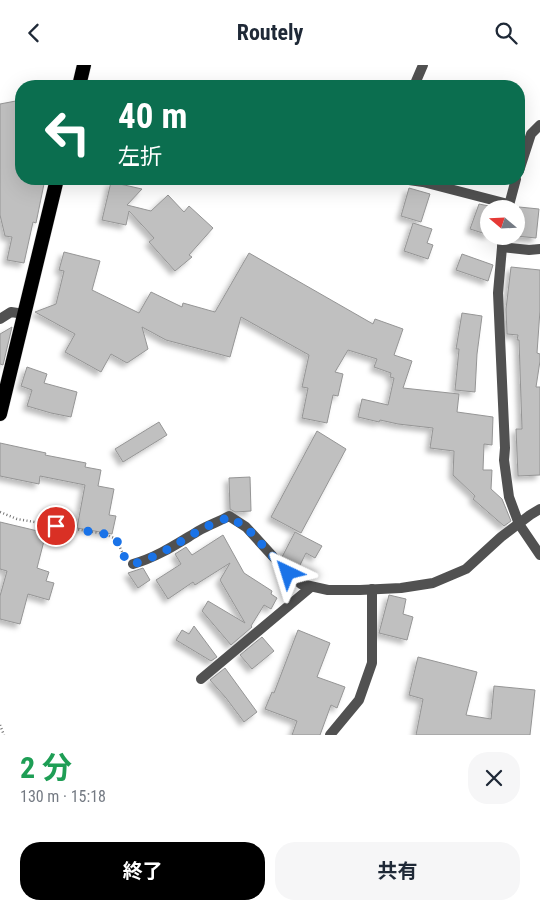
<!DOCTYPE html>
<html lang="ja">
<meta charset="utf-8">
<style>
body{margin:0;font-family:"Roboto Condensed","Noto Sans JP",sans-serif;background:#f6f6f7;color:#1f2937;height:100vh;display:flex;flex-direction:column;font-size:19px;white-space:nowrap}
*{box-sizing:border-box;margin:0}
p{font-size:16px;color:#747a83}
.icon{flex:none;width:28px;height:28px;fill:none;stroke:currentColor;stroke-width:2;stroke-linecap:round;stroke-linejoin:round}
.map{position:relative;height:670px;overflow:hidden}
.side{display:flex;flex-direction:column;background:#fff;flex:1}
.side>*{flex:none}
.top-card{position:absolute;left:15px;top:15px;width:510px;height:105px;border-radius:20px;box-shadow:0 5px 20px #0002;background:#0b6e4f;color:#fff;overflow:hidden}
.needle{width:32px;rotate:289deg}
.fabs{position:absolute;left:480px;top:135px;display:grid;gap:10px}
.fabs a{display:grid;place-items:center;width:45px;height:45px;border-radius:50%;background:#fff;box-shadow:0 5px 20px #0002;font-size:25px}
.pin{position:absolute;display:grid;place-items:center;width:42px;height:42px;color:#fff;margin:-21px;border:2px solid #fff;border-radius:50%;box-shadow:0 1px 5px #0007}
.me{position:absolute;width:55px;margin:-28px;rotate:319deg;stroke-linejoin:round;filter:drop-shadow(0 0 4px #0008)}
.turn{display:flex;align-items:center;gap:18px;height:105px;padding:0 20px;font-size:22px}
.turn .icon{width:65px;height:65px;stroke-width:2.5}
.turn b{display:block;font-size:35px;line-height:42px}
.round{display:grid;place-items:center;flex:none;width:52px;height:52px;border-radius:20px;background:#f6f6f7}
.summary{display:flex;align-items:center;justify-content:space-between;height:85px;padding:0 20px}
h1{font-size:30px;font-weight:700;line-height:38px;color:#1e9e55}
.primary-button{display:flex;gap:10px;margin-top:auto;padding:10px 20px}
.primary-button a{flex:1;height:58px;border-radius:20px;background:#000;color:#fff;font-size:20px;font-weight:700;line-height:58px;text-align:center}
.primary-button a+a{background:#f6f6f7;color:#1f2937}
header{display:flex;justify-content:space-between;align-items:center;height:65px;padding:0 20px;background:#fff;font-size:22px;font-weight:700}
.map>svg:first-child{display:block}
</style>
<header><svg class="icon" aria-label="back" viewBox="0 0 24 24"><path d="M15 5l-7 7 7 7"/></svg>Routely<svg class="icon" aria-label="search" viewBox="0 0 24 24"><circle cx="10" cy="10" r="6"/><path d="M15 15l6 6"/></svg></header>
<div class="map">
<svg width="540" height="670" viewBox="0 0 540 670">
<defs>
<filter id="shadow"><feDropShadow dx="-4" dy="4" stdDeviation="2.5" flood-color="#0004"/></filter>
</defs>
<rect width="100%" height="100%" fill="#fff"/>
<g fill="#c0c0c0" stroke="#959595" filter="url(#shadow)">
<path d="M21 35V114H45L36 158 33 157 24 198 7 195 12 172 5 171 0 150V39Z"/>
<path d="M111 117 142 124 127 140 151 146 168 130 184 147 189 141 213 163 189 190 192 192 175 206 149 177 154 173 129 146 126 160 102 155Z"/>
<path d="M409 123 430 129 421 157 401 151Z"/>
<path d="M479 139 489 141V170L470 164Z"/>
<path d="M519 142 539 144 536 173 516 171Z"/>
<path d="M413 158 432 164 427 178 433 180 428 194 404 186Z"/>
<path d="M64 187 100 196 92 225 139 248 151 227 182 242 183 238 215 247 249 188 373 259 375 254 403 264 394 290 412 296 403 323 459 329 457 347 493 352 492 380 484 379 483 405H492L491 424 502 434 511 456 504 461 473 434 475 431 453 410 454 386 430 383 433 363 398 359 380 355 379 357 358 352 362 334 388 340 394 313 390 312 391 308 374 302 377 294 348 285 335 307 343 309 338 331 333 330 327 358 302 353 308 323 302 322 309 290 241 252 230 292 166 275 142 262 148 284 127 298 111 289 101 307 65 287 75 269 35 247 56 239 64 206 59 205Z"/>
<path d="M462 189 493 200 488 216 456 205Z"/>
<path d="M511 202 540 205V245L537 288 540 289V296L536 322H540V410L518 411 516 364H522L519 275H517L518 270 507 269 506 244Z"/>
<path d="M462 248 482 251 477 289 475 327 455 325 459 284H456Z"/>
<path d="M12 262 3 300 0 299V269Z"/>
<path d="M27 302 47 309 44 318 77 327 71 352 51 348 27 341 32 325 21 321Z"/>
<path d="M159 357 167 370 123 397 115 384Z"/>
<path d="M317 366 346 384 301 468 271 452Z"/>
<path d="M0 378 46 388 45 390 86 398 85 402 101 405 98 421 114 424 109 450 116 451 112 469 77 463 85 420 40 411 39 419 0 411Z"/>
<path d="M250 412 251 446 235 447 230 444 229 413Z"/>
<path d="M0 457 46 468 37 503 49 507 46 516 54 518 49 535 28 529 20 559 0 554V531L7 506 0 504Z"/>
<path d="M295 467 322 481 315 493 306 488 298 504 291 501 282 492Z"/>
<path d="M223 470 244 508 272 526 271 529 277 533 271 544 264 540 251 561 252 562 231 580 202 546 208 536 245 558 220 515 230 498 195 520 193 517 168 534 156 515 181 499 175 489 186 482 192 490Z"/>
<path d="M143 503 150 515 138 523 128 508Z"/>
<path d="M389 530 406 534 403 549 413 552 407 575 379 568Z"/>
<path d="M194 561 217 592 211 596 176 575 182 565 189 569Z"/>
<path d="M298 565 330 578 317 612 345 622 337 643 331 640 320 670H292L297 656 265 644 272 627 274 628Z"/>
<path d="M262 572 274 586 252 604 240 590Z"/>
<path d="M418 592 477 607 466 650 491 654 494 621 535 625 530 670H416L423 634 409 630Z"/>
<path d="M225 603 257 647 244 657 226 633 210 615Z"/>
</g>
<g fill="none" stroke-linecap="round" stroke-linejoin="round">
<g stroke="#dbdbdb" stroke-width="15">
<g id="trunk">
<path d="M79 21 84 0"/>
<path d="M0 349 57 114"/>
</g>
</g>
<g stroke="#737373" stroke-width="2.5" stroke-dasharray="1 2.5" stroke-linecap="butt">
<path d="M0 447 17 454 105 469 116 474 124 491"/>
<path d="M0 660 4 670"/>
</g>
<g stroke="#515151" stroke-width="10">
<path d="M414 21 423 0"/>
<path d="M519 106 531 69 540 60"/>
<path d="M402 114 423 117 508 139"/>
<path d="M508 144 516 114"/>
<path d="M503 171 498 228 505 383 504 395 509 432 519 459 540 490"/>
<path d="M502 182 529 185 540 184"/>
<path d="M0 254 11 247 24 249"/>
<path d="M133 499C158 492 178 478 200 465 209 460 220 456 229 451L246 462 288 508 301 519 328 525H360L401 523 433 518 466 504 501 472 530 450 540 444"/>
<path d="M201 614 311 522"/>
<path d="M330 670 359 635 372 598V524"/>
</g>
<use href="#trunk" stroke="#000" stroke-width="14"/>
</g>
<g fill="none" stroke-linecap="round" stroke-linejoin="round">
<path stroke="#1a73e8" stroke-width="9" stroke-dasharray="0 16.2" d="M56 461 105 469 116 474 125 493 133 499C158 492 178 478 200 465 209 460 220 456 229 452L246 462 288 508"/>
</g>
</svg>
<div class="fabs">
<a><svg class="needle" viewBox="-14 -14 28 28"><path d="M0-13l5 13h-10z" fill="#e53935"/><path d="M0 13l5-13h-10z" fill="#747a83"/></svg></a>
</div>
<div class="pin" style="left:56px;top:461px;background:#d93025"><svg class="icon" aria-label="arrive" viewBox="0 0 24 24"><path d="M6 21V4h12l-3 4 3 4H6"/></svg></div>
<svg class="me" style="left:288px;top:508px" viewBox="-20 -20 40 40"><path d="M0-17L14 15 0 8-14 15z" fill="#1a73e8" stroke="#fff" stroke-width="4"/></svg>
<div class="top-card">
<div class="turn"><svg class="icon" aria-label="left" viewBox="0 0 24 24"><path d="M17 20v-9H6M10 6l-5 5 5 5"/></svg><div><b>40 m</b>左折</div></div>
</div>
</div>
<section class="side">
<div class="summary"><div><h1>2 分</h1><p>130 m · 15:18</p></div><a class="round"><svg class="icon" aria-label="close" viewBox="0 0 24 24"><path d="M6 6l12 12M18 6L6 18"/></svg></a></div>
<div class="primary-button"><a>終了</a><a>共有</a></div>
</section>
